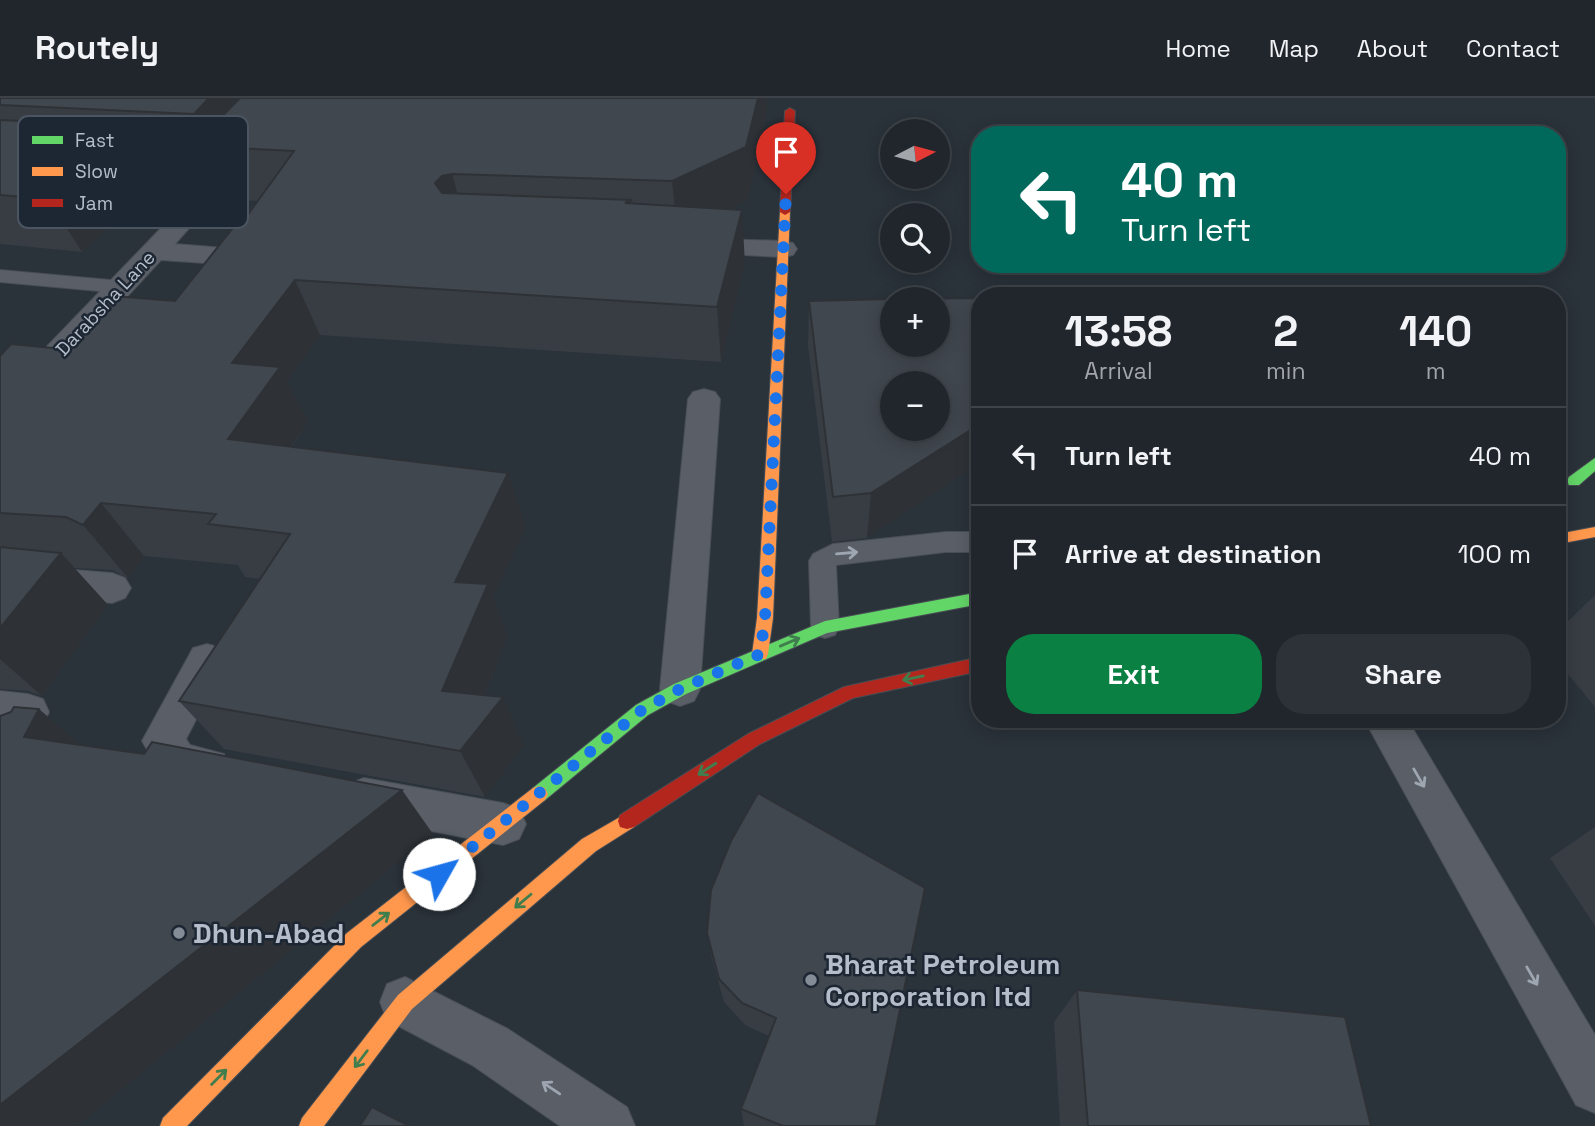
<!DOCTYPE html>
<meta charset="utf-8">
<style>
body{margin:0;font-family:"Space Grotesk",sans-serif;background:#2d3238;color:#f1f3f6;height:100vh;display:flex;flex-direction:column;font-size:26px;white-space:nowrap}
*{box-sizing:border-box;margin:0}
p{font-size:23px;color:#a2a5a9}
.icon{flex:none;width:38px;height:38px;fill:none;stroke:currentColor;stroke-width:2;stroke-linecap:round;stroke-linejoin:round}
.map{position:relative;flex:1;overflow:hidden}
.details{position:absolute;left:971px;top:189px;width:595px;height:441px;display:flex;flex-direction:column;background:#20262c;border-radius:28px;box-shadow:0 4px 18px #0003,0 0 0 2px #3d4348}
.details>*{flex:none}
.guide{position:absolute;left:971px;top:28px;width:595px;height:147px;border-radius:28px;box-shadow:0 4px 18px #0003,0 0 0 2px #3d4348;background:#00695c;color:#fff;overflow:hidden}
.needle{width:46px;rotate:84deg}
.buttons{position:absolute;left:880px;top:21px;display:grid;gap:14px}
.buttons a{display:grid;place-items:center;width:70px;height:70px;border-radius:50%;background:#20262c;box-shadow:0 4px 18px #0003,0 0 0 2px #3d4348;font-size:35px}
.pin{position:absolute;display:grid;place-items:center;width:60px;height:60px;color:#fff;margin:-72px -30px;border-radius:50% 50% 50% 0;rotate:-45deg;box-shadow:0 0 7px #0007}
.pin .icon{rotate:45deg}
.me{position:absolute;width:77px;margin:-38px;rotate:52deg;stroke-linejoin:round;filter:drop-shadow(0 0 5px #0008)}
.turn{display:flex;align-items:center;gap:24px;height:147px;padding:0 35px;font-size:32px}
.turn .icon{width:91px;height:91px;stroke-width:2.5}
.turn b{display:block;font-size:49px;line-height:60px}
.eta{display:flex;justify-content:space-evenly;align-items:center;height:119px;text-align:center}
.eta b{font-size:42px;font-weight:700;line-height:49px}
.primary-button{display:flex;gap:14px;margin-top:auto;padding:14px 35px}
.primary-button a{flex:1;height:80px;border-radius:28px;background:#0b8043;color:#fff;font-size:28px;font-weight:700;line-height:80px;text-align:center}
.primary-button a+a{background:#2d3238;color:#f1f3f6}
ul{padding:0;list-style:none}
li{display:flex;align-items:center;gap:21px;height:98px;padding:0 35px;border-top:2px solid #3d4348}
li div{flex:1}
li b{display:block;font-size:26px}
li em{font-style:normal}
header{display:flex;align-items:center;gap:42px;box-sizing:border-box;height:98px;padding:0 35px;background:#20262c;border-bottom:2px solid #3d4348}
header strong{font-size:33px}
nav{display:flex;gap:38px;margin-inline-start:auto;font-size:24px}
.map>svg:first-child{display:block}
</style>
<header>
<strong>Routely</strong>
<nav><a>Home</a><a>Map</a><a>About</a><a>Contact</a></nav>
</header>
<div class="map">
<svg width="1595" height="1028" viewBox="0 0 1595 1028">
<rect width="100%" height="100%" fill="#2a323a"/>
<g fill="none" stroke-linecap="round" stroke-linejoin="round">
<g stroke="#484e54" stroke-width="2">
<g id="lane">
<path d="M0 172 121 183 128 185 131 189 128 193 121 195 0 184Z"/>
<path d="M946 434H980V454H946L836 467 839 529 835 537 825 540 815 537 811 529 809 463 813 456 833 446Z"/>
</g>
</g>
<g stroke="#484e54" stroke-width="2">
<g id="street">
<path d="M282 0H305L175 146 262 153 272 155 276 161 272 167 262 169 161 162 11 324 0 327V297L219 70Z"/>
<path d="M691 140 783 143 793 145 797 151 793 157 783 159 681 154 677 148 681 142Z"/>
<path d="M704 291 715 294 720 301 700 591 694 603 680 608 666 603 660 591 688 301 693 294Z"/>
<path d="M0 466 112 475 125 480 131 490 125 500 112 505 0 494Z"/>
<path d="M207 546 221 550 227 562 186 641 190 647 224 656 231 670 224 684 209 689 162 677 142 643 193 550Z"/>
<path d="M0 593 28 596 43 601 49 614 43 627 28 632 0 629Z"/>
<path d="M1364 621H1407L1595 937V1015L1576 1007Z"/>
<path d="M364 680 503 705 519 711 526 726 519 741 503 747 364 720 348 714 342 700 348 686Z"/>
<path d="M405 879 508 931 627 1009 635 1028H560L472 967 387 922 380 904 387 886Z"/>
</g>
</g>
<g stroke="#484e54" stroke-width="2">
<g id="fast">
<path d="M1595 360V373L1579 387H1569L1567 383 1569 379Z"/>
<path d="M980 494V506L827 535 686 596 648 617 545 702 539 704 533 702 530 696 533 690 636 607 674 586 825 523Z"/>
</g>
</g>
<g stroke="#484e54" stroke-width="2">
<g id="slow">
<path d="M785 111 790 114 773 520 768 556 766 561H754L752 556 757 520 780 114Z"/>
<path d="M1595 429V439L1558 446V436Z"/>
<path d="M539 688 545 690 548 696 545 702 361 849 187 1028H160L163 1020 347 835 533 690Z"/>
<path d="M627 715 634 717 636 723 634 729 596 753 412 911 324 1028H299L302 1020 398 897 582 741Z"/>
</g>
</g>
<g stroke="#484e54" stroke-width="2">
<g id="jam">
<path d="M790 10 795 13 790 114 785 117 780 114 785 13Z"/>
<path d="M980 559V573L853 600 760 646 634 729 627 731 620 729 618 723 620 717 748 636 844 589Z"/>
</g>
</g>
<use href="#lane" fill="#5a5f67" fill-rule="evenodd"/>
<use href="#street" fill="#5a5f67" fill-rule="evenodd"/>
<use href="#fast" fill="#63d668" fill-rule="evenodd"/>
<use href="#slow" fill="#ff974d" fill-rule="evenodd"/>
<use href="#jam" fill="#b3261e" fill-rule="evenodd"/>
</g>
<g fill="#383d43">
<path d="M0 0 767 16 748 102 729 111 745 166 721 264 320 237 287 284 308 323 292 349 508 375 526 429 493 500 508 538 485 597 524 647 485 699 224 651 179 603 260 481 245 479 238 467 144 458 128 480 112 472 74 470 108 507 42 598 28 593 0 591V258L63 251 175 203 257 103 219 100 202 66H196L204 81 188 98 145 96 82 154 0 146Z"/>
<path d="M980 200 867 440 832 444 808 248 809 203Z"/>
<path d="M1595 497V609L1558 564V533Z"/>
<path d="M1595 729V828L1550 760Z"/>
<path d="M707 835 876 1028H744L741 1011 769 938 745 927 724 904 712 861Z"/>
<path d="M1077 892 1371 1028H1060L1054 924Z"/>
</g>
<g fill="#2e3237">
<path d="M209 0H278L209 48 194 16Z"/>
<path d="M758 0H767V16L748 102 678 137 672 83Z"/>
<path d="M178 30 204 81 188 98 161 46Z"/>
<path d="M116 44 145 96 82 154 48 101Z"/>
<path d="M452 76 467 129 457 131 435 85 442 78Z"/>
<path d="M742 112 745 166 721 264 717 209Z"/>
<path d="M295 182 320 237 287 284 308 323 261 395 228 341 232 265Z"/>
<path d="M980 326V365L867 440 871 395Z"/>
<path d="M508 375 526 429 493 500 508 538 467 642 442 593 455 484Z"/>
<path d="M101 405 144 458 128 480 83 427Z"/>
<path d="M61 455 108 507 42 598 0 561V530Z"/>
<path d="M503 599 524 647 485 699 460 653Z"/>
<path d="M39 611 94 658 24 639Z"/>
<path d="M402 692 433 736 77 1028H0V1007Z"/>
</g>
<g fill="#41474e" stroke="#2e3237" stroke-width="2" fill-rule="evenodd">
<path d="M0 0H209L194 16 0 7Z"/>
<path d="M240 0H758L746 49 672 83 452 76 442 78 435 85 442 95 632 102 625 105 742 112 717 209 295 182 232 265 280 269 228 341 508 375 455 484 488 486 442 593 503 599 460 653 179 603 290 436 208 426 216 416 101 405 83 427 66 419 0 415V258L11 246 63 251 113 198 175 203 244 116 249 115 294 53 193 48Z"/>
<path d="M0 22 178 30 161 46 116 44 48 101 0 97Z"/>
<path d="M980 200V326L871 395 833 399 809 203 892 201V247H938V201H903ZM892 285H938V331H892Z"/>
<path d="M0 449 61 455 0 530Z"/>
<path d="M14 609 39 611 24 639 144 656 152 644 402 692 0 1007V618L11 614Z"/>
<path d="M758 695 925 790 876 1028H783L741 1011 776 920 742 905 719 881 707 835 711 792 731 743Z"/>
<path d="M1077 892 1345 919 1371 1028H1088Z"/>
<path d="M372 1009 409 1028H360Z"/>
</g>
<defs><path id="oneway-shaft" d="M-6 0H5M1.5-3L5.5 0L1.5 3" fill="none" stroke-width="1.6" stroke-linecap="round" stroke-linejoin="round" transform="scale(1.75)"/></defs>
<g stroke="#9ea6b1">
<use href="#oneway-shaft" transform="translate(847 455) rotate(-5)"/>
<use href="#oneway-shaft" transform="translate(1419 680) rotate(60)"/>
<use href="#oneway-shaft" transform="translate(1532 878) rotate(60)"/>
<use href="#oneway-shaft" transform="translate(551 990) rotate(-146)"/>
</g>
<g stroke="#407e4e">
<use href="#oneway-shaft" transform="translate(790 544) rotate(-23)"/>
<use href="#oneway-shaft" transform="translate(913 580) rotate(168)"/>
<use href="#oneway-shaft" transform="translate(707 671) rotate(147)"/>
<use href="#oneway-shaft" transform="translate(523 803) rotate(140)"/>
<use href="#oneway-shaft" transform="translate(381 821) rotate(-38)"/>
<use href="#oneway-shaft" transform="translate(361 961) rotate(127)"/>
<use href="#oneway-shaft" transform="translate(219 979) rotate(-45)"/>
</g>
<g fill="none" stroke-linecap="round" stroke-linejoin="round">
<path stroke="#1a73e8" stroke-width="12" stroke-dasharray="0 21.6" d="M439 776 642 612 680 591 760 556 765 520 786 96"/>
</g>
<g fill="#848c98" stroke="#1d2734" stroke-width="2.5">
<circle cx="179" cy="835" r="7"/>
<circle cx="811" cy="882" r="7"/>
</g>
<g text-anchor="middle" stroke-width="5" stroke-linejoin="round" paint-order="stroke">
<g font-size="19" fill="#b5bdca" stroke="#1d2734">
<text transform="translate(105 205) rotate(-47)" y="7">Darabsha Lane</text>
</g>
<g font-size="28" font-weight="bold" fill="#b5bdca" stroke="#1d2734" text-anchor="start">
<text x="193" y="845">Dhun-Abad</text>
<text x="825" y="876">Bharat Petroleum<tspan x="825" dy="32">Corporation ltd</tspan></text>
</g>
</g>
<rect x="18" y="18" width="230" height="112" rx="10" fill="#1d2734" stroke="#4b5461" stroke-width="2"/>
<rect x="32" y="38" width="31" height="8" fill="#63d668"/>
<rect x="32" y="69" width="31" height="9" fill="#ff974d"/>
<rect x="32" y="101" width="31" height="8" fill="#b3261e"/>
<g font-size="19" fill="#b5bdca">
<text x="75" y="49">Fast</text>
<text x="75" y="80">Slow</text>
<text x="75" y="112">Jam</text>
</g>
</svg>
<div class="buttons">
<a><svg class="needle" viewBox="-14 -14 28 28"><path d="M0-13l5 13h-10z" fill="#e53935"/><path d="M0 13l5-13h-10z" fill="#a2a5a9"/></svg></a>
<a><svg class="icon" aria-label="search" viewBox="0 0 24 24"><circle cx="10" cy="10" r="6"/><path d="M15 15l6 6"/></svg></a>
<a>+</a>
<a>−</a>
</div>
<div class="pin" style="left:786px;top:96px;background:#d93025"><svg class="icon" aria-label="arrive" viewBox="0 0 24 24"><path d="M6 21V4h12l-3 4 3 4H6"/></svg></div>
<svg class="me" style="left:439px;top:776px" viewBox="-20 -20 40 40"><circle r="19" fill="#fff"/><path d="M0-13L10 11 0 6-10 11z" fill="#1a73e8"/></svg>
<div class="guide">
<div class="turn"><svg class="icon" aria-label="left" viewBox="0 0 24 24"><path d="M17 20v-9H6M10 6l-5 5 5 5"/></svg><div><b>40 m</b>Turn left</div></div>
</div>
<section class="details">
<div class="eta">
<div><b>13:58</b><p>Arrival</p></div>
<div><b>2</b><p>min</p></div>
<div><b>140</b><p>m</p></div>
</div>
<ul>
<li><svg class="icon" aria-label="left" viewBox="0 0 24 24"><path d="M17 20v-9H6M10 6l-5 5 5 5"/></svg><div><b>Turn left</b></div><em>40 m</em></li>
<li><svg class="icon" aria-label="arrive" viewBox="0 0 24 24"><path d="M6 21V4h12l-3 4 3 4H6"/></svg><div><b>Arrive at destination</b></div><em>100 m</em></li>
</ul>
<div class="primary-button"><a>Exit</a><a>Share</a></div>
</section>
</div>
